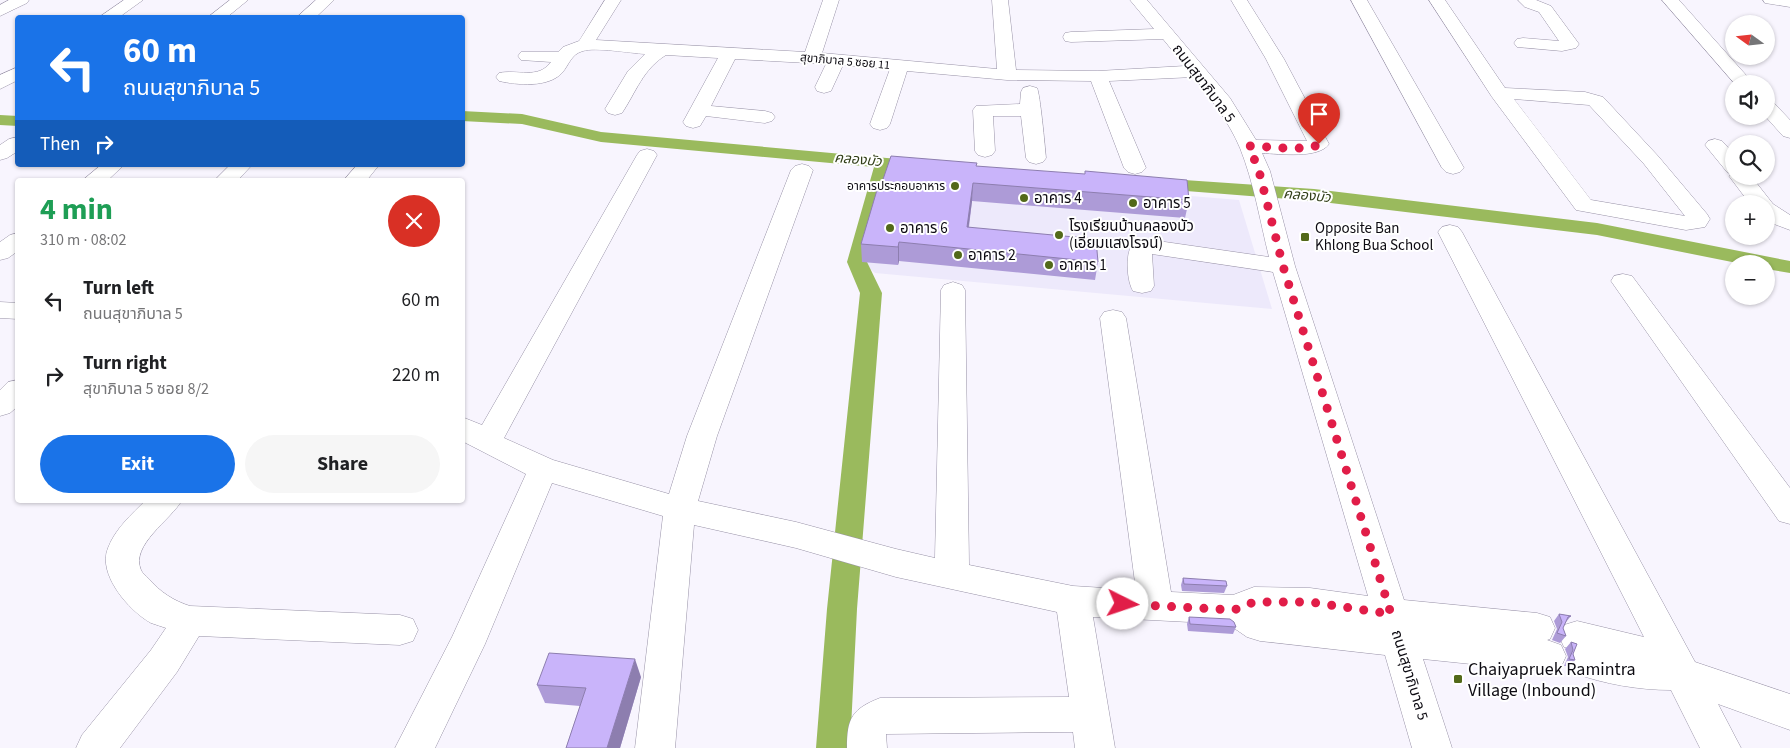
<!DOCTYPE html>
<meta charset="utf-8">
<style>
body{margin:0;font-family:"Source Sans 3","Noto Sans Thai",sans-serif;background:#f6f6f6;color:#202124;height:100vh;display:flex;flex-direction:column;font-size:19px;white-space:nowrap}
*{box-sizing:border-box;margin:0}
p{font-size:16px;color:#757577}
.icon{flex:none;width:28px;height:28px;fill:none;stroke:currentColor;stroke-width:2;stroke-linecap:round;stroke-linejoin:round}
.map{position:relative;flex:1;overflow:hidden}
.drawer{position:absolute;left:15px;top:178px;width:450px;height:325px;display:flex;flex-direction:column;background:#fff;border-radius:5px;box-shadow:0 1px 4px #0004}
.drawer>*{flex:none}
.hud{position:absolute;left:15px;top:15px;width:450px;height:152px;border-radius:5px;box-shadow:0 1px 4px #0004;background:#1a73e8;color:#fff;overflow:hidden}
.needle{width:32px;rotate:285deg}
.buttons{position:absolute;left:1725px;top:15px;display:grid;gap:10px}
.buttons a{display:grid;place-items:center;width:50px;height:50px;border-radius:50%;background:#fff;box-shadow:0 1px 4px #0004;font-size:25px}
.pin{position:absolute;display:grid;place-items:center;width:42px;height:42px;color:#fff;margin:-51px -21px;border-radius:50% 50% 50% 0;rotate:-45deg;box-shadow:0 0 5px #0007}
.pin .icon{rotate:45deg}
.me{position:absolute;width:55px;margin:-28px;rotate:94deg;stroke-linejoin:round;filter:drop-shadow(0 0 4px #0008)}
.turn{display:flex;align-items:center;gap:18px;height:105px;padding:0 25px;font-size:22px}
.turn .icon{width:65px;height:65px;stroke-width:2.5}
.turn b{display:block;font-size:35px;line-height:42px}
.then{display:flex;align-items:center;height:48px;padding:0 25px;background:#0003;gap:10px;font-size:19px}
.round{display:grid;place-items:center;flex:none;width:52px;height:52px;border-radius:26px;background:#f6f6f6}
.overview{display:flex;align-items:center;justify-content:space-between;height:85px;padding:0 25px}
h1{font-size:30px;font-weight:700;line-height:38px;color:#1e9e55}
.cta{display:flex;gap:10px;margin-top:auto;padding:10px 25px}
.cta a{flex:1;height:58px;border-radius:30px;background:#1a73e8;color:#fff;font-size:20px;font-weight:700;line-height:58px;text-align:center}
.cta a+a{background:#f6f6f6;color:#202124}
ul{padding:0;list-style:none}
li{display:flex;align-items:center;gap:15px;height:75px;padding:0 25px}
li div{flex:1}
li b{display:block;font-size:19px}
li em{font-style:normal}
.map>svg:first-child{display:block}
</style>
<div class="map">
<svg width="1790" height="748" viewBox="0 0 1790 748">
<rect width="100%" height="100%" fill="#f8f5fe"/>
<path fill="#ede9fb" d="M889 171 1239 200 1272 309 875 273 862 262Z"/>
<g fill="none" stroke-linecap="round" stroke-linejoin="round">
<g fill="#9aba5d" fill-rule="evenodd">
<path d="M462 111 522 114 601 132 920 161 926 162 929 166 926 170 920 171 892 169 867 262 882 293 857 609 850 748H816L827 609 860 293 847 262 874 167 601 142 522 124 462 121Z"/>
<path d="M0 115 18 116V126L0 125Z"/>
<path d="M1155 178 1314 189 1597 223 1790 261V273L1766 269V264H1742L1597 235 1314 201 1148 188 1146 184 1148 180Z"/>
</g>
<g stroke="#9892a7" stroke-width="1">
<g id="minor">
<path d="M9 0H29L27 3 0 16V5Z"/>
<path d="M124 0H143L118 18H98Z"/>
<path d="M230 0H248L226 18H207Z"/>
<path d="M316 0H334L315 18H296Z"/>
<path d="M605 0H621L596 40 805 52 823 0H839L822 53 997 69 992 0H1008L1016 70 1098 71 1185 66 1163 39 1071 42 1065 41 1063 37 1065 33 1071 32 1154 29 1130 0H1147L1230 98 1256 140 1307 141 1266 59 1231 0H1247L1284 59 1329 144C1319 159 1279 154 1262 153L1270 171 1295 266 1404 600 1537 613 1550 617 1555 628 1550 639 1547 640 1561 645 1566 656 1561 667 1548 672 1423 659 1452 748H1412L1385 655 1260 641 1247 637 1228 624 1093 617 1115 748H1075L1073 732 886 734 887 748H847C847 718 852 709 880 698L1069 697 1057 612 896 577 796 548 694 525 675 748H635L663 516 552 483 485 644 435 748H395L452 637 526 474 462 441V417L482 425 637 155 640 151 647 149 654 151 657 155 504 438 553 460 669 494 687 436 791 170 795 166 802 164 809 166 813 170 717 436 698 501 796 522 896 549 935 558 941 290 944 285 953 282 962 285 965 290 969 565 1073 586 1136 590 1100 318 1104 312 1113 310 1122 312 1126 318 1171 592 1233 595 1254 587 1310 588 1368 596 1273 272 1152 254 1154 286 1151 291 1142 293 1133 291C1127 282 1125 254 1132 245L1151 240 1269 257C1260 221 1254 183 1240 148 1229 122 1211 99 1194 77L1109 81 1146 168 1142 172 1135 174 1128 172 1124 168 1091 81 1007 80 907 71 890 124 887 128 880 130 873 128 870 124 890 69 843 65 831 91 824 93 817 91 815 87 826 64 735 59 711 106 765 111 772 113 775 117 772 121 765 123 706 116 700 126 693 128 686 126 683 122 718 58 666 55C643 69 636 92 622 113L615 115 608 113 605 109 628 71 645 54C630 53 595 47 583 51 571 54 569 65 562 73 548 88 517 85 499 81L496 77 499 73C517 69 538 80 551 62L521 60 518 56 521 52H558L563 47 579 41Z"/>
<path d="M1351 0H1367L1464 168 1460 172 1453 174 1446 172 1442 168Z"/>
<path d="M1429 0H1445L1505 88 1585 92 1603 97 1658 156 1707 214 1710 219 1705 227 1686 230 1576 210 1492 97ZM1514 99 1589 105 1644 164 1685 216 1591 200Z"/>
<path d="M1518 0H1536L1551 6 1579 44 1576 48 1562 51 1517 47 1514 43 1517 39 1523 38 1559 41 1539 12 1525 7Z"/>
<path d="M1662 0H1679L1754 84H1735Z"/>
<path d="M1763 0H1790V7L1765 3Z"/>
<path d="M18 67V80L0 89V75Z"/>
<path d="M1030 86 1037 88C1040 93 1045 147 1046 158L1043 162 1036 164 1029 162 1026 158 1021 116H993L995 151 992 155 985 157 978 155 975 151 973 110 976 106 1020 104 1021 92 1023 88Z"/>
<path d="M1766 100 1773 102 1790 120V138L1783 136 1765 116Z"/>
<path d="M18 137V151L7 158 0 160V145L9 139Z"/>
<path d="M1715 139 1722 141 1734 154V176H1751L1773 204 1790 215V230L1766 221V204H1750L1729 176 1731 174 1727 172 1705 145 1708 141Z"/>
<path d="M101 165H124L108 180H83Z"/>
<path d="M230 165H252L238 180H215Z"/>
<path d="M357 165H379L367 180H344Z"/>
<path d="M1450 225 1458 227 1462 232 1695 662 1790 694V730L1718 704 1741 748H1700L1671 690C1639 690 1604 684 1574 673L1569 662 1574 650 1564 647 1559 636 1564 625 1577 621 1644 637 1438 232 1442 227Z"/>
<path d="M18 233V251L8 258 0 260V242L10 235Z"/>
<path d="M1623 274 1632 276 1790 488V524L1779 521 1611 281 1614 276Z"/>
<path d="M0 302 18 303V319L0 318Z"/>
<path d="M18 380V406L10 413 0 416V390L8 382Z"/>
<path d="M146 500H182C171 520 130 545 141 570 142 573 146 576 149 579 160 592 174 601 190 606L400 615 413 619 418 630 413 641 400 645 199 636 177 672 120 748H76L82 735 151 650 166 628C161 626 156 625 151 623 129 611 97 574 108 548 115 529 132 514 146 500Z"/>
</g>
</g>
<use href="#minor" fill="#fff" fill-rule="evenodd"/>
</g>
<g fill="#ad9bd7">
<path d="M977 166 1189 200 1185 218 972 201 969 227 1098 262 1095 280 899 261 898 265 862 262 861 244 879 191Z"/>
<path d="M1183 578 1227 586 1224 593 1182 591 1181 585Z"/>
<path d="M1559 614 1571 616 1566 622 1563 628 1566 636 1560 643 1552 640 1557 629 1554 621Z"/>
<path d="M1189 617 1236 627 1233 634 1188 631 1187 624Z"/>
<path d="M1571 642 1577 644 1573 654 1575 660 1569 666H1564L1568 657 1565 649Z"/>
<path d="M641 677 620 748H566L580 706 545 703 537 685Z"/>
</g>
<g fill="#8d7eaf">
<path d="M973 183 972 201 966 245 967 227Z"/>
<path d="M899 242V261L898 265V247Z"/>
<path d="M635 659 641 677 620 748H607Z"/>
</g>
<g fill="#c9b4fa" stroke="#8d7eaf">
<path d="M891 156 977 163 976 166 1085 174V171L1187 180 1189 200 973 183 967 227 1096 239 1098 262 899 242 898 247 861 244 877 190 879 191Z"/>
<path d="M1183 578 1226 581 1227 586 1184 584Z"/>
<path d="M1559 614 1571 616 1568 617 1563 628 1566 636 1557 633 1562 622Z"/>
<path d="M1189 617 1230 619 1234 622 1236 627 1190 624Z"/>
<path d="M1571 642 1577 644 1573 654 1575 660 1569 659 1573 650Z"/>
<path d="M549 653 635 659 607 748H566L586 688 537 685Z"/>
</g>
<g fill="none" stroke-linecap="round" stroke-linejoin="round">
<path stroke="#e11d48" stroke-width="9" stroke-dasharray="0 16.2" d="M1123 604 1234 610 1254 602H1310L1391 614 1283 266 1259 171 1249 146C1264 146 1309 152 1319 144"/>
</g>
<g fill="#526919" stroke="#fff" stroke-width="2">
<circle cx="955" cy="186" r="5"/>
<circle cx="1024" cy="198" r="5"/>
<circle cx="1133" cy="203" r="5"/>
<circle cx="890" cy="228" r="5"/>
<circle cx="1059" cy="235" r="5"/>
<rect x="1300" y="232" width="10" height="10" rx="2.5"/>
<circle cx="958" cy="255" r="5"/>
<circle cx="1049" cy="265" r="5"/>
<rect x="1453" y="674" width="10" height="10" rx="2.5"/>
</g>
<g text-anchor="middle" stroke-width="4" stroke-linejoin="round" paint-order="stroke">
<g font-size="12" fill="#0d0b12" stroke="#fff">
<text transform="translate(845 61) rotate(5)" y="4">สุขาภิบาล 5 ซอย 11</text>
</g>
<g font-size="12" fill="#0d0b12" stroke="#fff" text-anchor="end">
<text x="945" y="190">อาคารประกอบอาหาร</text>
</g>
<g font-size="14" font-style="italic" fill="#323f19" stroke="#fff">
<text transform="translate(858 159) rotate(5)" y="5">คลองบัว</text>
<text transform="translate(1307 195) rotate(5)" y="5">คลองบัว</text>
</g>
<g font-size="15" fill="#0d0b12" stroke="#fff">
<text transform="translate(1204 83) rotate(53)" y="5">ถนนสุขาภิบาล 5</text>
<text transform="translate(1410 675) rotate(73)" y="5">ถนนสุขาภิบาล 5</text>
</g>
<g font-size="15" fill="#0d0b12" stroke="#fff" text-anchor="start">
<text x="1034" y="203">อาคาร 4</text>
<text x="1143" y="208">อาคาร 5</text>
<text x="1069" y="231">โรงเรียนบ้านคลองบัว<tspan x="1069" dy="17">(เอี่ยมแสงโรจน์)</tspan></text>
<text x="900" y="233">อาคาร 6</text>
<text x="1315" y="233">Opposite Ban<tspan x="1315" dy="17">Khlong Bua School</tspan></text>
<text x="968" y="260">อาคาร 2</text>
<text x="1059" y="270">อาคาร 1</text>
</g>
<g font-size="18" fill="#0d0b12" stroke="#fff" text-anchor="start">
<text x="1468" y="675">Chaiyapruek Ramintra<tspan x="1468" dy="21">Village (Inbound)</tspan></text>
</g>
</g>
</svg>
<div class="buttons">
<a><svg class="needle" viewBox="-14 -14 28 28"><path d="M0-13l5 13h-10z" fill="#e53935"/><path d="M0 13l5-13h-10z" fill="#757577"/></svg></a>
<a><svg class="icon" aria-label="sound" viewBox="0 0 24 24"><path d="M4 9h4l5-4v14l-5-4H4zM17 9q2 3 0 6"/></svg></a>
<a><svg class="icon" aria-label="search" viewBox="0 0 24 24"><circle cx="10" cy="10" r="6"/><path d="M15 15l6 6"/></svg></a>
<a>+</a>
<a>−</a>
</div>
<div class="pin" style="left:1319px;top:144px;background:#d93025"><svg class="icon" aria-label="arrive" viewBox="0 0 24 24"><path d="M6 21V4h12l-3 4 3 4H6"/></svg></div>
<svg class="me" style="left:1123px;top:604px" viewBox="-20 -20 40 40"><circle r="19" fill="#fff"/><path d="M0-13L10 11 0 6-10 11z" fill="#e11d48"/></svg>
<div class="hud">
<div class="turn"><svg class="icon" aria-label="left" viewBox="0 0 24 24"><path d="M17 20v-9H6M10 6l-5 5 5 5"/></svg><div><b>60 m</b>ถนนสุขาภิบาล 5</div></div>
<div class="then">Then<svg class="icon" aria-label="right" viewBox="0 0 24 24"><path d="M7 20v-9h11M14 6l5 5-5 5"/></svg></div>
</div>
<section class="drawer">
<div class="overview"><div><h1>4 min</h1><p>310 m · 08:02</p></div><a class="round" style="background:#d93025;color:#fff"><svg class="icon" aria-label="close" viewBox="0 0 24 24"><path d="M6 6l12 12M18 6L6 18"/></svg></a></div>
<ul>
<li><svg class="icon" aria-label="left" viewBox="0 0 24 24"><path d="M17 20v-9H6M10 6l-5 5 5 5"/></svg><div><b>Turn left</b><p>ถนนสุขาภิบาล 5</p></div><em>60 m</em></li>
<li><svg class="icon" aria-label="right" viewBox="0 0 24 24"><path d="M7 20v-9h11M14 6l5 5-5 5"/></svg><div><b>Turn right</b><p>สุขาภิบาล 5 ซอย 8/2</p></div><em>220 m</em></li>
</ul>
<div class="cta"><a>Exit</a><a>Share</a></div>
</section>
</div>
